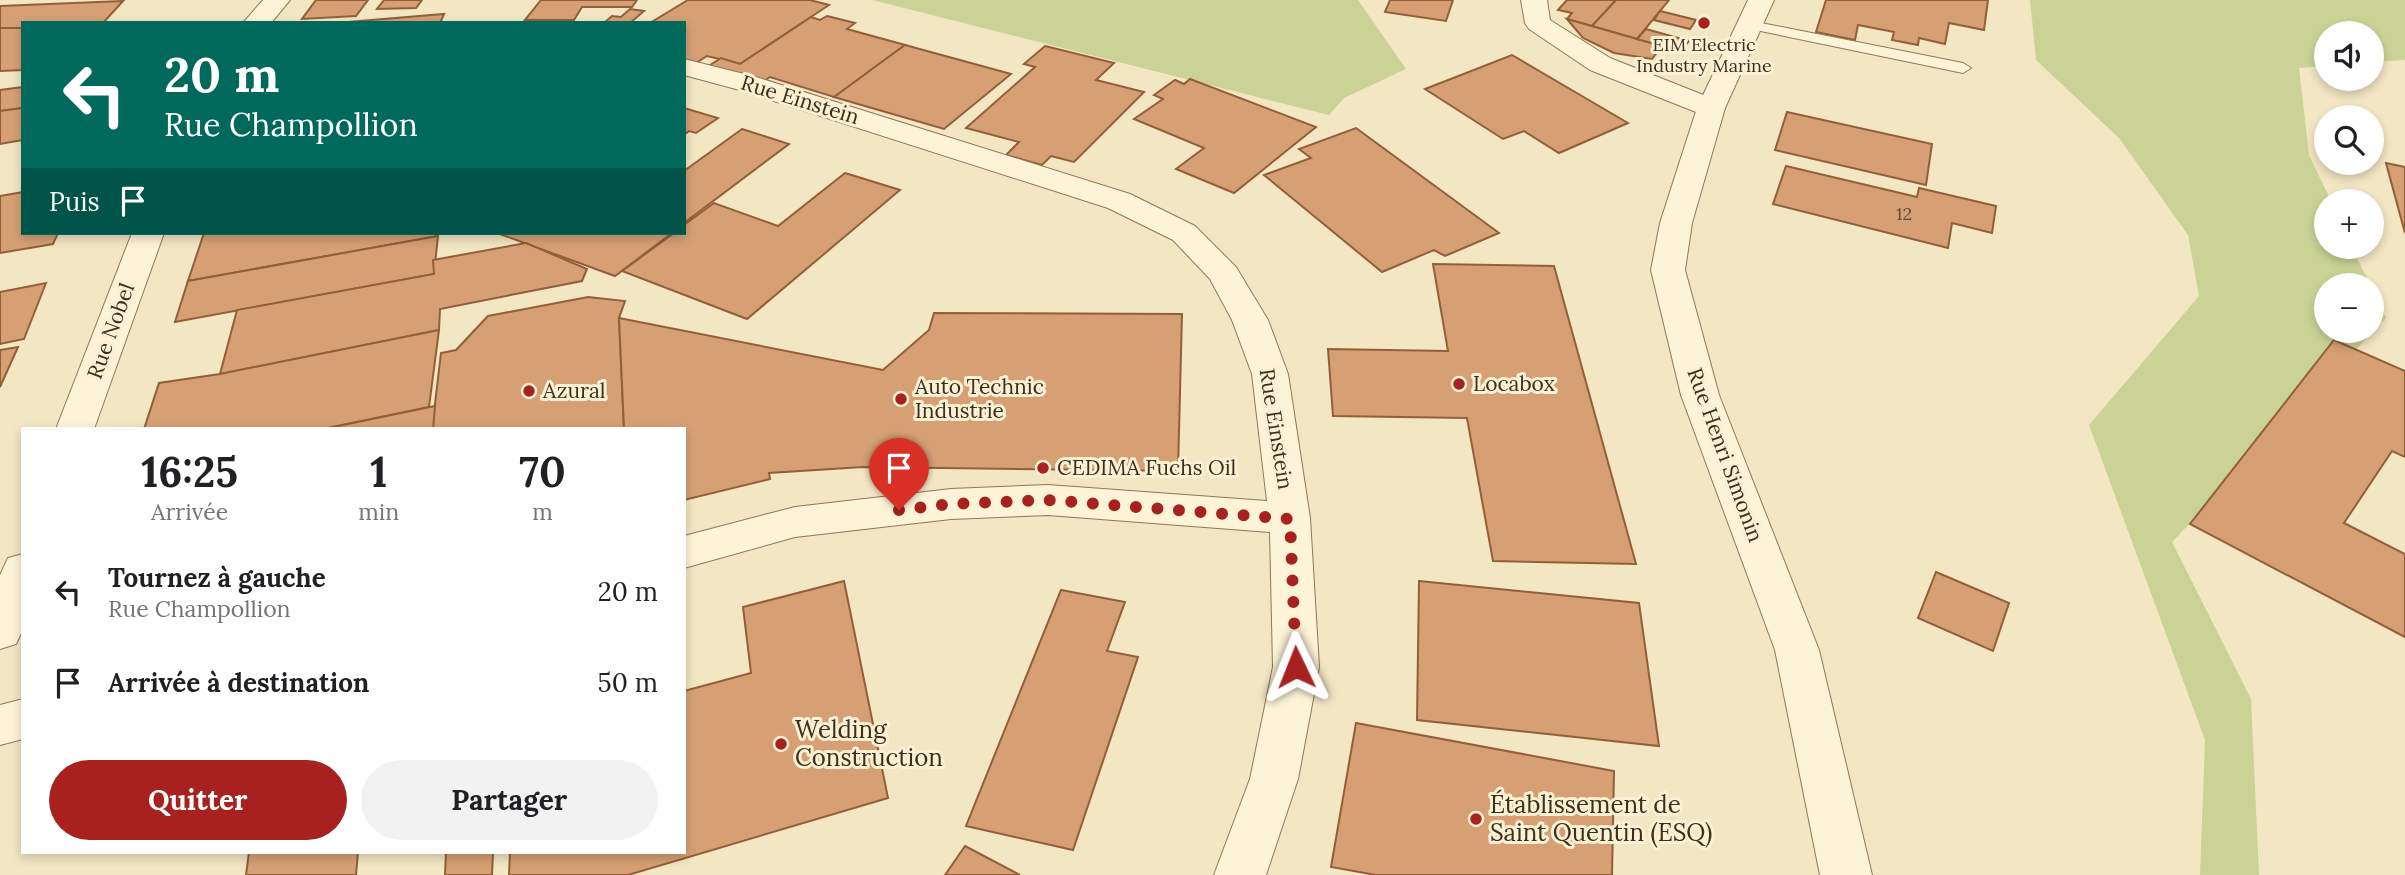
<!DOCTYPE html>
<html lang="fr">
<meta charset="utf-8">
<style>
body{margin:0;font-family:Lora,serif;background:#f2f2f2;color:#202124;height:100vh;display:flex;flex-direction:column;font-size:26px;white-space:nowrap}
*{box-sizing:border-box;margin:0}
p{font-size:23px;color:#757577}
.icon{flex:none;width:38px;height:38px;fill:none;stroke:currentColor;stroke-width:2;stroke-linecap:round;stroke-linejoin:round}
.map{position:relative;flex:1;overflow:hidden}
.panel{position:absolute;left:21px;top:427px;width:665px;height:427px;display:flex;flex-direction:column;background:#fff;border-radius:0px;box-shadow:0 4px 10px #0003}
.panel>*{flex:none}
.hud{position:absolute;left:21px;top:21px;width:665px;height:214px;border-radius:0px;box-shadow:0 4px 10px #0003;background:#00695c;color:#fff;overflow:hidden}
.fabs{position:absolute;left:2314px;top:21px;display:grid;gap:14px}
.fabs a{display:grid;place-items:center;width:70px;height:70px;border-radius:50%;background:#fff;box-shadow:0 4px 10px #0003;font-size:35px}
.pin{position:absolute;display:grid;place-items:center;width:60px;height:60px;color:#fff;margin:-72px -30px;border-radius:50% 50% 50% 0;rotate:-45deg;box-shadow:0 0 7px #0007}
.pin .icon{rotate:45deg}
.me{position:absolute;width:77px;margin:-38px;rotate:358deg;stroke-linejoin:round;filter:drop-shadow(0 0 5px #0008)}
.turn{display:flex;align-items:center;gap:24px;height:147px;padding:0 28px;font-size:32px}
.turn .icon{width:91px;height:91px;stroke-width:2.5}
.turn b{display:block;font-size:49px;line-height:60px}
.then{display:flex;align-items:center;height:66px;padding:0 28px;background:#0003;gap:14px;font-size:26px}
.eta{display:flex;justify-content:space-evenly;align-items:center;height:119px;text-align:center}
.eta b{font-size:42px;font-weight:800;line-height:49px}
.action{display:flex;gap:14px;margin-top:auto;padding:14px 28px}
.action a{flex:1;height:80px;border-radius:42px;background:#a7221f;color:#fff;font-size:28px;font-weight:800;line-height:80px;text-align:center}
.action a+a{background:#f2f2f2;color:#202124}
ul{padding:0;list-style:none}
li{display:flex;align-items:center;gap:21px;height:91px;padding:0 28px}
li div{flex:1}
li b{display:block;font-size:26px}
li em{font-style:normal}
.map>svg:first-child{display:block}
</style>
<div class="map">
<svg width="2405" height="875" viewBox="0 0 2405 875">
<rect width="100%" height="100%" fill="#f3e6c3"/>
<g fill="#cad395">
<path d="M872 0H1358L1406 69 1344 98 1329 115Z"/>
<path d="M2030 0H2405V60L2371 62V33H2326V66L2299 68 2309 155 2331 201H2326V247H2352L2370 285H2326V331H2371V287L2386 318 2172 542 2251 699 2259 875H2200L2205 740 2089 425 2199 296 2188 235 2119 138 2036 60Z"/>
</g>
<g fill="#d6a074" stroke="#935f39" stroke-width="2">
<path d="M316 0H368L356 16 302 19Z"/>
<path d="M384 0H422L416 8 377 9Z"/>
<path d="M541 0H637L632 7H582L574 20H525Z"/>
<path d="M688 0H810L829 5 740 64 707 56 696 63 684 60V23H650Z"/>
<path d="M1390 0H1453L1446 21 1385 12Z"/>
<path d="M1567 0H1616L1592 26 1567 19 1572 13 1558 10Z"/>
<path d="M1616 0H1669L1637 39 1592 26Z"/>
<path d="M1826 0H1988L1984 30 1949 23 1945 44 1919 38 1918 45 1892 40 1894 32 1858 25 1855 40 1816 32Z"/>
<path d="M123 1 103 23H23V28H0V6Z"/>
<path d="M630 9 644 11 630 23H604L612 16 621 17Z"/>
<path d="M1660 11 1696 20 1690 29 1654 20Z"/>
<path d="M444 14 440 23H336Z"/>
<path d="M827 16 855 23 847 29 905 45 834 97 770 77 758 85 704 69 721 58 740 64 811 17 820 20Z"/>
<path d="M1567 19 1637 39 1662 46 1652 59 1614 53 1583 38Z"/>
<path d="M0 28H23V70L0 71Z"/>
<path d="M1646 29 1689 41 1680 51 1637 39Z"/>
<path d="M905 45 1011 74 944 129 834 97Z"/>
<path d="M1045 46 1114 63 1096 80 1144 92 1074 162 1051 156 1042 165 1006 155 1019 142 966 128 1035 67 1024 64Z"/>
<path d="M1512 55 1628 123 1559 153 1524 131 1503 139 1425 89Z"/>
<path d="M1190 79 1316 127 1234 193 1176 169 1204 148 1134 119 1163 99 1154 95 1175 80 1184 84Z"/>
<path d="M23 87V108L0 111V90Z"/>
<path d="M23 108V140L0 144V111Z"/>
<path d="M684 108 718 118 696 133 689 131 684 135Z"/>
<path d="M1787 112 1932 144 1926 185 1775 150Z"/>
<path d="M1356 128 1499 233 1445 256 1434 250 1382 272 1264 175 1311 158 1299 149Z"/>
<path d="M742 129 789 144 684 223V171Z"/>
<path d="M2386 163 2405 167V233Z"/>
<path d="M1786 166 1917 197 1919 188 1996 206 1992 233 1952 223 1948 248 1773 204Z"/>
<path d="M845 173 900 190 747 319 622 271 674 233H684V225L714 203 778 226Z"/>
<path d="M23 192V233H58L53 244 0 253V196Z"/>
<path d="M204 233H438V236L188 281Z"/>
<path d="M497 233H672L615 276Z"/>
<path d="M438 236 434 274 175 322 188 281Z"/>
<path d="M526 243 587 269 582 281 440 309 439 330 220 374 237 310 434 274 433 260Z"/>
<path d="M1433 264 1554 266 1636 564 1493 561 1467 418 1333 416 1328 349 1448 351Z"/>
<path d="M46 283 24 339 0 344V292Z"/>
<path d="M588 297 625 301 619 318 624 429H432L441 353 456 350 488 316Z"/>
<path d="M934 313 1182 314 1178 471 863 467 769 473 770 479 684 500V429H624L619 318 883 370 929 330Z"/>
<path d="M439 330 429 407 323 429H144L159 383 220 374Z"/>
<path d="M2334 340 2405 371V457L2392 451 2344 523 2405 554V637L2190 524Z"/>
<path d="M18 347 0 387V350Z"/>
<path d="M435 406 433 429H324Z"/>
<path d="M1936 572 2009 603 1993 651 1918 618Z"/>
<path d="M844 581 888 798 628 875H509L510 852H684V691L751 673 743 607Z"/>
<path d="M1419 581 1639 603 1659 746 1417 720Z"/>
<path d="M1061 590 1125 602 1107 651 1138 657 1073 850 966 826Z"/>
<path d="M1356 723 1614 771 1612 875H1376L1331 867Z"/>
<path d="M965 846 1020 875H945Z"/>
<path d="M249 852H358L356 875H246Z"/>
<path d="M446 852H493L492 875H445Z"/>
</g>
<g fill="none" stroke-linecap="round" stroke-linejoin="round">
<g stroke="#907757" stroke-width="2">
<path id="service" d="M1751 21 1963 63 1971 68 1963 73 1746 28 1744 25 1746 22Z"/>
</g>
<g stroke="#907757" stroke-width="2">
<g id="minor">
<path d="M263 0H290L271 23H243Z"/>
<path d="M1521 0H1547L1550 20 1610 58 1721 102 1725 108 1721 114 1711 117 1701 114 1590 70 1529 29 1525 23Z"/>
<path d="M684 59 756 77 1130 194 1195 226 1236 267 1268 320 1288 374 1310 518 1319 667 1298 779 1266 875H1214L1250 779 1273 667 1270 532 1048 515 951 519 795 537 684 568V536L795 507 951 489 1048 485 1267 501 1252 374 1232 320 1210 279 1173 240 1108 208 736 89 684 75Z"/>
<path d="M132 233H164L94 429H56Z"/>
<path d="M23 554V629L16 644 0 649V575L8 558Z"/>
<path d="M23 699V739L0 745V705Z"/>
</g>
</g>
<g stroke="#907757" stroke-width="2">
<path id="tertiary" d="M1748 0H1774L1725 108 1692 223 1685 270 1719 395 1819 650 1872 875H1820L1775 650 1681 395 1651 270 1660 223 1697 108Z"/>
</g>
<use href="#service" fill="#fdf3d7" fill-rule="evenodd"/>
<use href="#minor" fill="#fdf3d7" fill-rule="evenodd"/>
<use href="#tertiary" fill="#fdf3d7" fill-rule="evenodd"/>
</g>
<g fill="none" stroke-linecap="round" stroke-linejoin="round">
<path stroke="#a7221f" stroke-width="12" stroke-dasharray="0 21.6" d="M899 510 951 504 1048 500 1290 519 1296 667"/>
</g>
<g fill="#a7221f" stroke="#faf0d3" stroke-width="2.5">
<circle cx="1704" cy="23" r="7"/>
<circle cx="1459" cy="384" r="7"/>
<circle cx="529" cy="391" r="7"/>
<circle cx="901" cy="399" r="7"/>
<circle cx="1043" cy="468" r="7"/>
<circle cx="781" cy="744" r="7"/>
<circle cx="1476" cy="819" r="7"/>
</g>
<g text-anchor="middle" stroke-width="6" stroke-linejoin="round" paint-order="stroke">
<g font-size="18" fill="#3e2e1d" stroke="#faf0d3">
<text x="1704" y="51">EIM Electric<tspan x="1704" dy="21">Industry Marine</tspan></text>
</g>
<g font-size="18" fill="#644a33">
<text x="1904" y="220">12</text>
</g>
<g font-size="21" fill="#3e2e1d" stroke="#faf0d3">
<text transform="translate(800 100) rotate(17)" y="7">Rue Einstein</text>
<text transform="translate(111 331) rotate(-70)" y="7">Rue Nobel</text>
<text transform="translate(1276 429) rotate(81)" y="7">Rue Einstein</text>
<text transform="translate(1725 455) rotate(70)" y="7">Rue Henri Simonin</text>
</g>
<g font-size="21" fill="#3e2e1d" stroke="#faf0d3" text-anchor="start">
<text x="1473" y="391">Locabox</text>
<text x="915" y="394">Auto Technic<tspan x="915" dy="24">Industrie</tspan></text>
<text x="543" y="398">Azural</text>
<text x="1057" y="475">CEDIMA Fuchs Oil</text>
</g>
<g font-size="24" fill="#3e2e1d" stroke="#faf0d3" text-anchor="start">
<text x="795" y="738">Welding<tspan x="795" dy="28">Construction</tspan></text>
<text x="1490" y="813">Établissement de<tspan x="1490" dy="28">Saint Quentin (ESQ)</tspan></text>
</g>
</g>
</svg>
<div class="fabs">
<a><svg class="icon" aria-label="sound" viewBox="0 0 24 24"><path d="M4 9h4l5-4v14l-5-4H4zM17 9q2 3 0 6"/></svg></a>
<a><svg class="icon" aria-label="search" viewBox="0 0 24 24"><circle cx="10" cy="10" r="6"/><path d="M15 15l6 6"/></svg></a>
<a>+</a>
<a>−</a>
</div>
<div class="pin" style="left:899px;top:510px;background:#d93025"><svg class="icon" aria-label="arrive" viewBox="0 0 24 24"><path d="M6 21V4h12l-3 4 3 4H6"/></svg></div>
<svg class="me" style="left:1296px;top:667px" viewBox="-20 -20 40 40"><path d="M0-17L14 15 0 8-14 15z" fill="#a7221f" stroke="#fff" stroke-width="4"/></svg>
<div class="hud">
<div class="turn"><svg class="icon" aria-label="left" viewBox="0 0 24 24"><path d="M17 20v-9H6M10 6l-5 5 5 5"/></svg><div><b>20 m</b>Rue Champollion</div></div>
<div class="then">Puis<svg class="icon" aria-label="arrive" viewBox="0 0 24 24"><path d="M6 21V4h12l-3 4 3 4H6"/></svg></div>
</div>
<section class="panel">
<div class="eta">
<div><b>16:25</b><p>Arrivée</p></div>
<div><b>1</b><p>min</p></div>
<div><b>70</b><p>m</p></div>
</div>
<ul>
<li><svg class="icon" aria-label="left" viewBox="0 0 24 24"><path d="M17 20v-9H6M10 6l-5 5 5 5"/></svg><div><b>Tournez à gauche</b><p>Rue Champollion</p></div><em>20 m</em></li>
<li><svg class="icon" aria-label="arrive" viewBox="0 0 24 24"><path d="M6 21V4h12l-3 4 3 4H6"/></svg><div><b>Arrivée à destination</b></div><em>50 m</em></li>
</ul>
<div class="action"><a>Quitter</a><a>Partager</a></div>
</section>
</div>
